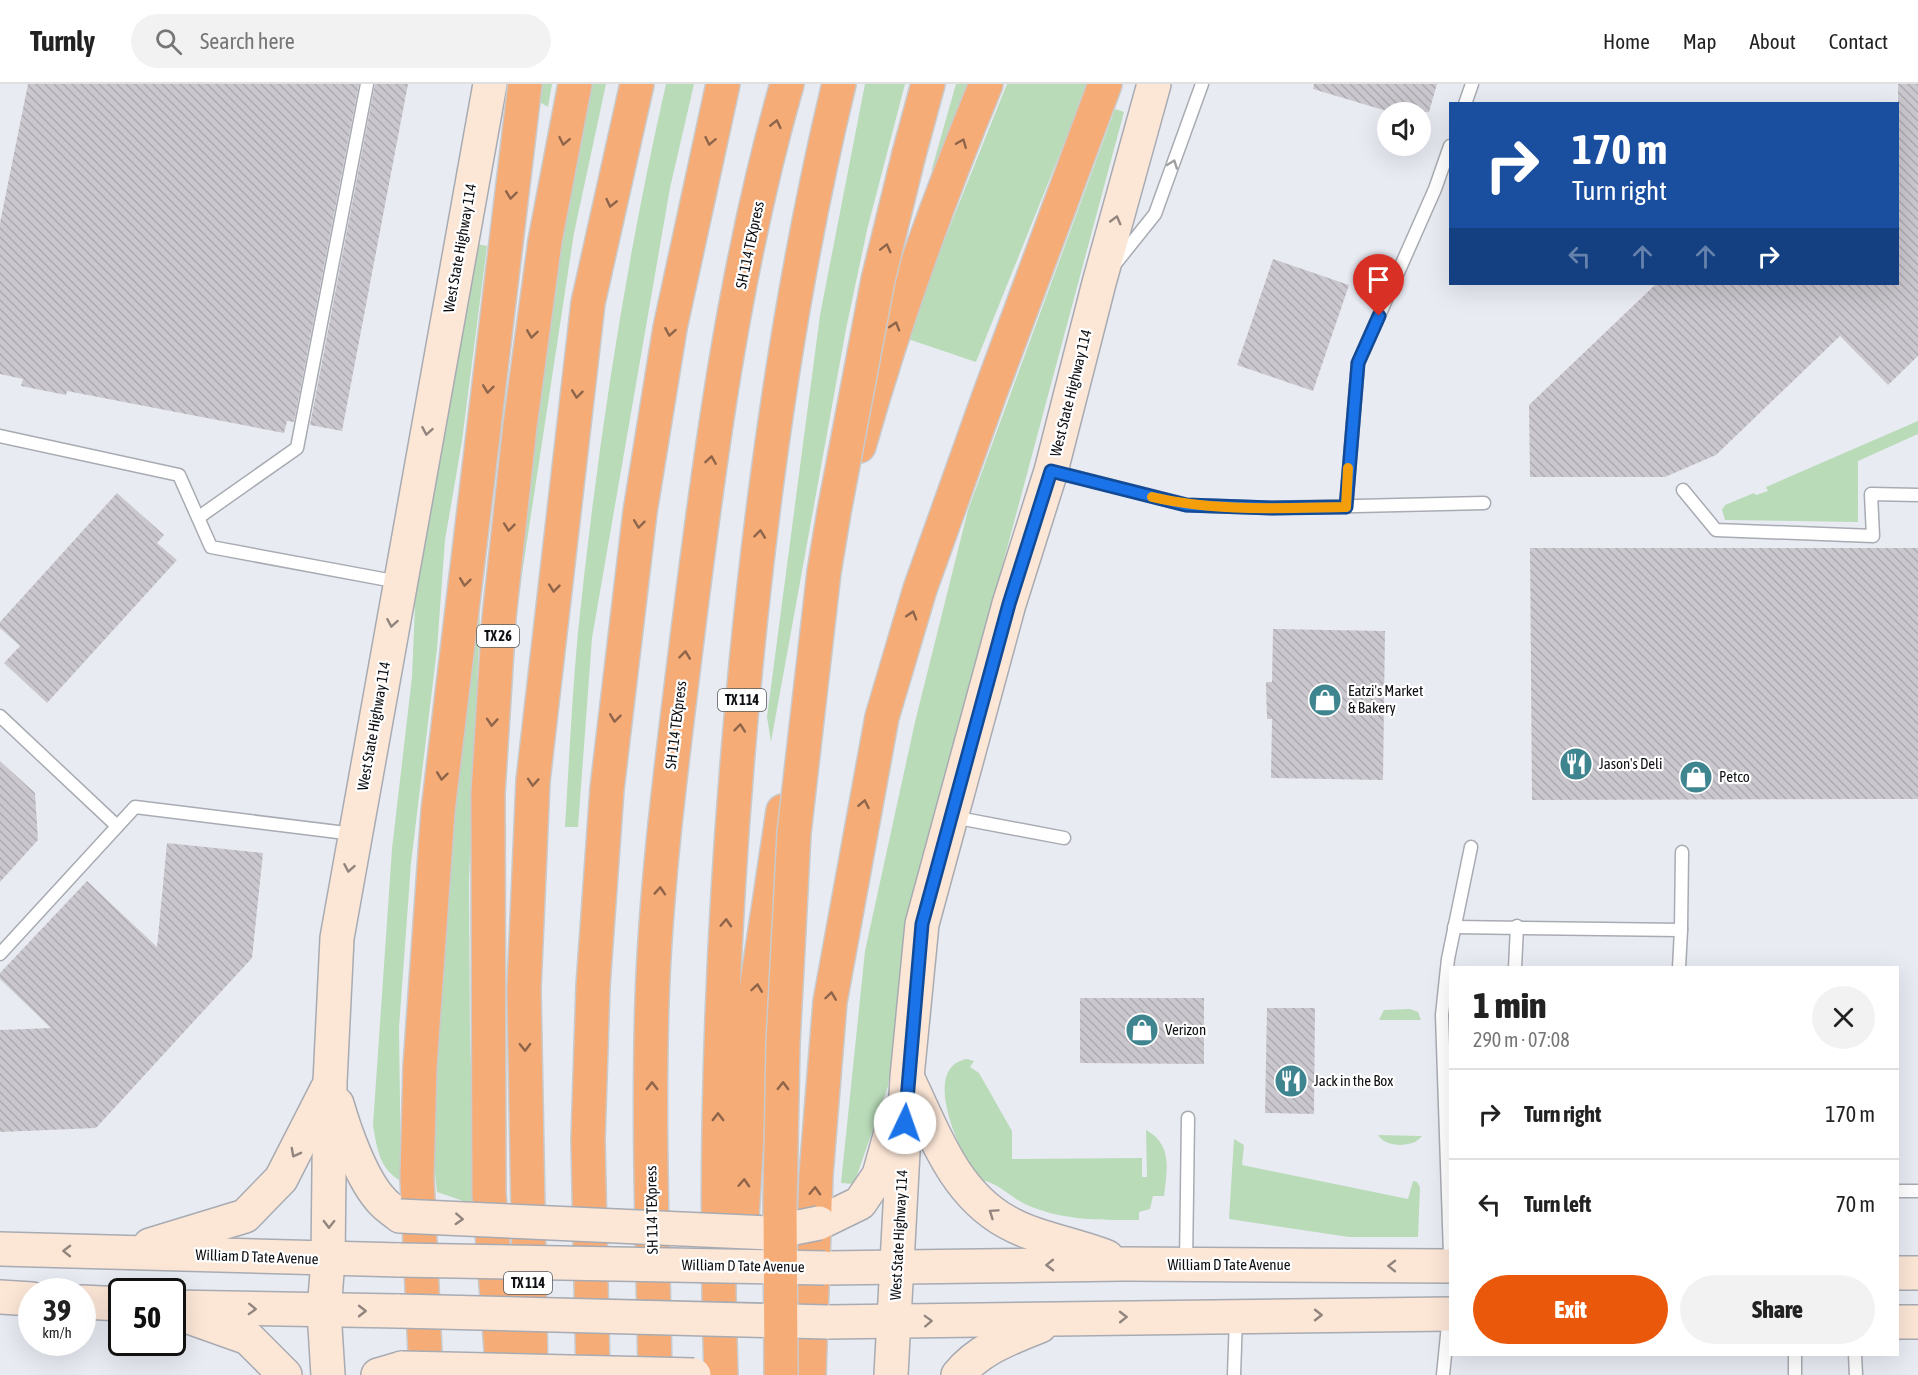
<!DOCTYPE html>
<meta charset="utf-8">
<style>
body{margin:0;font-family:"Asap Condensed",sans-serif;background:#f2f2f2;color:#222;height:100vh;display:flex;flex-direction:column;font-size:22px;white-space:nowrap}
*{box-sizing:border-box;margin:0}
p{font-size:20px;color:#767676}
.icon{flex:none;width:33px;height:33px;fill:none;stroke:currentColor;stroke-width:2;stroke-linecap:round;stroke-linejoin:round}
.map{position:relative;flex:1;overflow:hidden}
.side{position:absolute;left:1449px;top:882px;width:450px;height:390px;display:flex;flex-direction:column;background:#fff;border-radius:0px;box-shadow:0 6px 24px #0002}
.side>*{flex:none}
.guide{position:absolute;left:1449px;top:18px;width:450px;height:183px;border-radius:0px;box-shadow:0 6px 24px #0002;background:#1a4fa0;color:#fff;overflow:hidden}
.buttons{position:absolute;left:1377px;top:18px;display:grid;gap:12px}
.buttons a{display:grid;place-items:center;width:54px;height:54px;border-radius:50%;background:#fff;box-shadow:0 6px 24px #0002;font-size:30px}
.speed{position:absolute;left:18px;top:1194px;display:flex;gap:12px;font-size:30px;font-weight:700;text-align:center}
.speed>*{display:grid;place-content:center;width:78px;height:78px;border-radius:50%;background:#fff;box-shadow:0 6px 24px #0002;line-height:1}
.speed small{font-size:15px;font-weight:400}
.speed .limit{border:3px solid #111;border-radius:9px;background:#fff;color:#111}
.pin{position:absolute;display:grid;place-items:center;width:51px;height:51px;color:#fff;margin:-62px -26px;border-radius:50% 50% 50% 0;rotate:-45deg;box-shadow:0 0 6px #0007}
.pin .icon{rotate:45deg}
.me{position:absolute;width:66px;margin:-33px;rotate:3deg;stroke-linejoin:round;filter:drop-shadow(0 0 4px #0008)}
.turn{display:flex;align-items:center;gap:21px;height:126px;padding:0 24px;font-size:27px}
.turn .icon{width:78px;height:78px;stroke-width:2.5}
.turn b{display:block;font-size:42px;line-height:51px}
.lanes{display:flex;align-items:center;height:57px;padding:0 24px;background:#0003;justify-content:center;gap:30px;direction:ltr}
.lanes .off{opacity:.35}
.round{display:grid;place-items:center;flex:none;width:63px;height:63px;border-radius:32px;background:#f2f2f2}
.head{display:flex;align-items:center;justify-content:space-between;height:102px;padding:0 24px}
h1{font-size:36px;font-weight:800;line-height:45px}
.action{display:flex;gap:12px;margin-top:auto;padding:12px 24px}
.action a{flex:1;height:69px;border-radius:36px;background:#ea580c;color:#fff;font-size:24px;font-weight:800;line-height:69px;text-align:center}
.action a+a{background:#f2f2f2;color:#222}
ul{padding:0;list-style:none}
li{display:flex;align-items:center;gap:18px;height:90px;padding:0 24px;border-top:2px solid #e0e0e0}
li div{flex:1}
li b{display:block;font-size:22px}
li em{font-style:normal}
header{display:flex;align-items:center;gap:36px;box-sizing:border-box;height:84px;padding:0 30px;background:#fff;border-bottom:2px solid #e0e0e0}
header strong{font-size:28px}
nav{display:flex;gap:33px;margin-inline-start:auto;font-size:21px}
.search{width:420px;height:54px;background:#f2f2f2;display:flex;align-items:center;gap:15px;box-sizing:border-box;padding:0 21px;border-radius:33px;color:#767676;font-size:22px}
.map>svg:first-child{display:block}
</style>
<header>
<strong>Turnly</strong>
<div class="search"><svg class="icon" aria-label="search" viewBox="0 0 24 24"><circle cx="10" cy="10" r="6"/><path d="M15 15l6 6"/></svg>Search here</div>
<nav><a>Home</a><a>Map</a><a>About</a><a>Contact</a></nav>
</header>
<div class="map">
<svg width="1918" height="1291" viewBox="0 0 1918 1291">
<defs>
<pattern id="building-back-hatch" width="6" height="6" patternUnits="userSpaceOnUse" patternTransform="scale(1.5)"><rect width="6" height="6" fill="#cbc7ce"/><path d="M-1 5l2 2M0 0l6 6M5-1l2 2" fill="none" stroke="#adaab0"/></pattern>
</defs>
<rect width="100%" height="100%" fill="#e9ebf3"/>
<g fill="#b9dbb8">
<path d="M538 0H552L548 23 536 16Z"/>
<path d="M589 0H606L574 149 516 529 537 299Z"/>
<path d="M666 0H694L670 104 592 554 578 743H565C569 678 572 613 578 548 597 365 625 180 666 0Z"/>
<path d="M865 0H905L867 146 846 245 771 658 767 633 820 231Z"/>
<path d="M956 0H972L953 49 931 88Z"/>
<path d="M1007 0H1088L976 278 905 254Z"/>
<path d="M1115 25 1124 28 935 733 905 867 888 1002 854 1100 841 1099 865 867 915 638 968 426Z"/>
<path d="M477 160 487 162 462 357 445 456 437 565 411 779 399 944 401 1097C379 1085 377 1064 373 1041L392 765 412 593 417 474Z"/>
<path d="M1918 337V350L1858 377V438L1725 436 1722 426 1725 421 1754 409 1756 411 1768 407 1766 403Z"/>
<path d="M480 531 469 797 470 955 476 1116 466 1118 437 1108 433 1069 447 791 474 556Z"/>
<path d="M1410 925 1418 928 1421 936H1379L1384 926Z"/>
<path d="M967 975 974 977 970 983 979 989 1012 1047V1075L1142 1074V1093H1147L1146 1046C1173 1061 1167 1086 1164 1112H1153L1150 1125 1139 1128V1136C1100 1136 1062 1137 1025 1120 1010 1113 999 1099 981 1096 962 1076 918 983 967 975Z"/>
<path d="M1378 1051 1422 1052C1414 1064 1385 1064 1378 1051Z"/>
<path d="M1234 1055 1244 1061 1242 1081 1408 1115 1413 1097 1417 1098 1420 1103 1418 1153H1349L1229 1135Z"/>
</g>
<g fill="url(#building-back-hatch)">
<path d="M28 0H359L294 338 287 337 284 349 67 307 66 311 21 302 23 295 0 290V139Z"/>
<path d="M375 0H408L342 347 310 341Z"/>
<path d="M1314 0H1437L1429 28H1390L1313 5Z"/>
<path d="M1898 0H1918V272L1888 301 1840 252 1716 371 1665 393H1530L1529 321 1656 200H1898Z"/>
<path d="M1273 175 1349 201 1313 307 1237 281Z"/>
<path d="M117 409 164 451 157 459 177 476 47 619 4 579 20 562 0 544V538Z"/>
<path d="M1530 464H1918V715L1532 716Z"/>
<path d="M1273 545 1385 547 1383 696 1271 694 1272 635H1267L1266 598H1272Z"/>
<path d="M0 677 35 709 38 756 0 798Z"/>
<path d="M167 759 263 769 252 874 96 1044 0 1048V946L51 944 0 895V889L87 797 157 863Z"/>
<path d="M1080 914H1204V980L1080 979Z"/>
<path d="M1267 924H1315L1314 1030 1265 1029Z"/>
</g>
<g fill="none" stroke-linecap="round" stroke-linejoin="round">
<g stroke="#a8abb2" stroke-width="15">
<g id="lane">
<path d="M1465 20 1472 0"/>
<path d="M1115 180 1155 130 1202 0"/>
<path d="M0 352 179 391 211 463 399 498"/>
<path d="M1052 387 1187 421 1272 424 1484 419"/>
<path d="M1683 406 1716 446 1873 452 1871 410 1918 411"/>
<path d="M1346 423 1358 279 1435 105 1450 62"/>
<path d="M199 433 297 364 367 0"/>
<path d="M0 632 117 742"/>
<path d="M953 733 1064 754"/>
<path d="M1454 843 1681 846 1682 768"/>
<path d="M0 870 135 723 354 750"/>
<path d="M1515 884 1517 842"/>
<path d="M1679 884 1681 846"/>
<path d="M1898 1107H1918"/>
<path d="M1450 1170 1442 931 1448 875 1471 763"/>
<path d="M1186 1180 1188 1034"/>
<path d="M1795 1270V1291"/>
<path d="M1855 1270 1856 1291"/>
<path d="M1234 1291 1236 1233"/>
<path d="M1443 1291 1449 1231"/>
</g>
</g>
<g stroke="#a8abb2" stroke-width="36">
<g id="secondary">
<path d="M909 997C934 1049 954 1109 1007 1138 1037 1155 1075 1160 1107 1173"/>
<path d="M337 1020C345 1048 362 1096 382 1117 387 1123 394 1127 400 1132"/>
<path d="M819 1139 860 1119 879 1091 891 1048"/>
<path d="M150 1161 245 1132 281 1095 327 1005"/>
<path d="M0 1165 400 1176"/>
<path d="M825 1184 1125 1180 1450 1182"/>
<path d="M1898 1189H1918"/>
<path d="M0 1213 32 1215"/>
<path d="M82 1218 122 1220"/>
<path d="M172 1223 399 1227"/>
<path d="M186 1232 248 1254 285 1291"/>
<path d="M827 1238 1450 1230"/>
<path d="M1898 1238H1918"/>
<path d="M328 1291 324 1227 328 1176 330 998 337 854 490 0"/>
<path d="M378 1291 402 1284"/>
<path d="M891 1291 907 993 922 840 1009 520 1051 387 1099 199 1154 0"/>
<path d="M958 1291C979 1265 1010 1254 1040 1242"/>
</g>
</g>
<g stroke="#cacacb" stroke-width="36">
<g id="highway">
<path d="M909 70 928 0"/>
<path d="M859 362C894 238 937 119 986 0"/>
<path d="M733 1176 742 1135 755 913 783 727"/>
<path d="M426 1291 417 1094 420 983 438 727 525 0"/>
<path d="M503 1291 489 1110 488 709 499 534 520 342 545 157 575 0"/>
<path d="M531 1291 524 905 533 697 588 219 637 0"/>
<path d="M593 1291 588 1056 593 902 607 705 640 428 670 244 723 0"/>
<path d="M655 1291C653 1167 648 1042 652 918 656 794 673 670 688 547 711 363 736 178 787 0"/>
<path d="M721 1291C713 1053 723 817 746 580 765 385 793 191 839 0"/>
<path d="M809 1291 816 1091 830 918 882 633 920 505 989 312 1105 0"/>
</g>
</g>
<use href="#lane" stroke="#fff" stroke-width="12"/>
<use href="#secondary" stroke="#fce6d6" stroke-width="33"/>
<use href="#highway" stroke="#f6ac77" stroke-width="33"/>
<g stroke="#a8abb2" stroke-width="36" stroke-linecap="butt">
<g id="secondary-bridge">
<path d="M400 1132 769 1149 819 1139"/>
<path d="M400 1176 825 1184"/>
<path d="M399 1227 827 1238"/>
<path d="M402 1284 694 1291"/>
</g>
</g>
<g stroke="#cacacb" stroke-width="36" stroke-linecap="butt">
<path id="highway-bridge" d="M781 1291 780 1119 783 959 794 749 824 488 834 428 878 196 909 70"/>
</g>
<use href="#secondary-bridge" stroke="#fce6d6" stroke-width="33"/>
<use href="#highway-bridge" stroke="#f6ac77" stroke-width="33"/>
</g>
<defs><path id="oneway-chevron" d="M-2-3.5L2.5 0L-2 3.5" fill="none" stroke-width="1.6" stroke-linecap="round" stroke-linejoin="round" transform="scale(1.5)"/></defs>
<g stroke="#8e654a">
<use href="#oneway-chevron" transform="translate(776 40) rotate(-77)"/>
<use href="#oneway-chevron" transform="translate(564 57) rotate(101)"/>
<use href="#oneway-chevron" transform="translate(710 57) rotate(102)"/>
<use href="#oneway-chevron" transform="translate(962 59) rotate(-68)"/>
<use href="#oneway-chevron" transform="translate(511 111) rotate(97)"/>
<use href="#oneway-chevron" transform="translate(611 119) rotate(103)"/>
<use href="#oneway-chevron" transform="translate(886 164) rotate(-76)"/>
<use href="#oneway-chevron" transform="translate(895 242) rotate(-73)"/>
<use href="#oneway-chevron" transform="translate(670 248) rotate(100)"/>
<use href="#oneway-chevron" transform="translate(532 250) rotate(98)"/>
<use href="#oneway-chevron" transform="translate(488 305) rotate(97)"/>
<use href="#oneway-chevron" transform="translate(577 310) rotate(97)"/>
<use href="#oneway-chevron" transform="translate(711 376) rotate(-81)"/>
<use href="#oneway-chevron" transform="translate(639 440) rotate(97)"/>
<use href="#oneway-chevron" transform="translate(509 443) rotate(96)"/>
<use href="#oneway-chevron" transform="translate(760 450) rotate(-83)"/>
<use href="#oneway-chevron" transform="translate(465 498) rotate(97)"/>
<use href="#oneway-chevron" transform="translate(554 504) rotate(96)"/>
<use href="#oneway-chevron" transform="translate(912 531) rotate(-73)"/>
<use href="#oneway-chevron" transform="translate(685 571) rotate(-83)"/>
<use href="#oneway-chevron" transform="translate(615 634) rotate(97)"/>
<use href="#oneway-chevron" transform="translate(492 638) rotate(94)"/>
<use href="#oneway-chevron" transform="translate(740 644) rotate(-84)"/>
<use href="#oneway-chevron" transform="translate(442 692) rotate(97)"/>
<use href="#oneway-chevron" transform="translate(533 698) rotate(94)"/>
<use href="#oneway-chevron" transform="translate(864 720) rotate(-79)"/>
<use href="#oneway-chevron" transform="translate(660 807) rotate(-86)"/>
<use href="#oneway-chevron" transform="translate(726 839) rotate(-87)"/>
<use href="#oneway-chevron" transform="translate(757 904) rotate(-82)"/>
<use href="#oneway-chevron" transform="translate(831 912) rotate(-82)"/>
<use href="#oneway-chevron" transform="translate(525 963) rotate(89)"/>
<use href="#oneway-chevron" transform="translate(652 1002) rotate(-90)"/>
<use href="#oneway-chevron" transform="translate(783 1002) rotate(-89)"/>
<use href="#oneway-chevron" transform="translate(718 1033) rotate(-90)"/>
<use href="#oneway-chevron" transform="translate(744 1099) rotate(-87)"/>
<use href="#oneway-chevron" transform="translate(815 1107) rotate(-88)"/>
</g>
<use stroke="#9f9fa0" href="#oneway-chevron" transform="translate(1173 80) rotate(-70)"/>
<g stroke="#91857e">
<use href="#oneway-chevron" transform="translate(1116 136) rotate(-75)"/>
<use href="#oneway-chevron" transform="translate(427 347) rotate(100)"/>
<use href="#oneway-chevron" transform="translate(392 539) rotate(100)"/>
<use href="#oneway-chevron" transform="translate(349 784) rotate(100)"/>
<use href="#oneway-chevron" transform="translate(295 1069) rotate(118)"/>
<use href="#oneway-chevron" transform="translate(993 1129) rotate(-146)"/>
<use href="#oneway-chevron" transform="translate(459 1135) rotate(3)"/>
<use href="#oneway-chevron" transform="translate(329 1140) rotate(91)"/>
<use href="#oneway-chevron" transform="translate(67 1167) rotate(-179)"/>
<use href="#oneway-chevron" transform="translate(1050 1181) rotate(179)"/>
<use href="#oneway-chevron" transform="translate(1392 1182) rotate(-179)"/>
<use href="#oneway-chevron" transform="translate(252 1225) rotate(2)"/>
<use href="#oneway-chevron" transform="translate(362 1227)"/>
<use href="#oneway-chevron" transform="translate(1318 1231)"/>
<use href="#oneway-chevron" transform="translate(1123 1233) rotate(-1)"/>
<use href="#oneway-chevron" transform="translate(928 1237) rotate(-2)"/>
</g>
<g fill="none" stroke-linecap="round" stroke-linejoin="round">
<g stroke="#114b97" stroke-width="15">
<path id="route" d="M905 1039 922 840 1009 520 1051 387 1186 421 1272 424 1346 423 1358 279 1379 232"/>
</g>
<use href="#route" stroke="#1a73e8" stroke-width="10"/>
<path stroke="#f59e0b" stroke-width="10" d="M1152 413C1215 428 1281 424 1346 423L1348 384"/>
</g>
<defs>
<g id="shop-disc" transform="scale(1.725)"><circle r="9.5" fill="#3f8590" stroke="#fff"/><path d="M-5-2.5h2.3a2.7 3.5 0 0 1 5.4 0H5L5.5 6h-11ZM-1.5-2.5h3a1.5 2.3 0 0 0-3 0Z" fill="#fff"/></g>
<g id="restaurant-disc" transform="scale(1.725)"><circle r="9.5" fill="#3f8590" stroke="#fff"/><path d="M-5-6h1v4h1v-4h1v4h1v-4h1v5L-1.5 .5V6h-2V.5L-5-1ZM5-6V6H3V1.5H1.5Q1.5-4 5-6Z" fill="#fff"/></g>
</defs>
<g fill-rule="evenodd">
<use href="#shop-disc" x="1325" y="616"/>
<use href="#restaurant-disc" x="1576" y="680"/>
<use href="#shop-disc" x="1696" y="693"/>
<use href="#shop-disc" x="1142" y="946"/>
<use href="#restaurant-disc" x="1291" y="997"/>
</g>
<g text-anchor="middle" stroke-width="4.5" stroke-linejoin="round" paint-order="stroke">
<g fill="#fff" stroke="#565759" stroke-width="1.5">
<rect x="477" y="541" width="42" height="22" rx="4.5"/>
<rect x="718" y="605" width="48" height="22" rx="4.5"/>
<rect x="504" y="1188" width="48" height="22" rx="4.5"/>
</g>
<g font-size="14" font-weight="bold" fill="#0e0f12">
<text x="498" y="557">TX 26</text>
<text x="742" y="621">TX 114</text>
<text x="528" y="1204">TX 114</text>
</g>
<g font-size="15" fill="#0e0f12" stroke="#fff">
<text transform="translate(750 161) rotate(-78)" y="5">SH 114 TEXpress</text>
<text transform="translate(460 164) rotate(-80)" y="5">West State Highway 114</text>
<text transform="translate(1071 309) rotate(-76)" y="5">West State Highway 114</text>
<text transform="translate(676 641) rotate(-83)" y="5">SH 114 TEXpress</text>
<text transform="translate(374 642) rotate(-80)" y="5">West State Highway 114</text>
<text transform="translate(652 1126) rotate(-91)" y="5">SH 114 TEXpress</text>
<text transform="translate(899 1151) rotate(-87)" y="5">West State Highway 114</text>
<text transform="translate(257 1173) rotate(2)" y="5">William D Tate Avenue</text>
<text x="1229" y="1186">William D Tate Avenue</text>
<text transform="translate(743 1182) rotate(1)" y="5">William D Tate Avenue</text>
</g>
<g font-size="15" fill="#0e0f12" stroke="#fff" text-anchor="start">
<text x="1348" y="612">Eatzi's Market<tspan x="1348" dy="17">&amp; Bakery</tspan></text>
<text x="1599" y="685">Jason's Deli</text>
<text x="1719" y="698">Petco</text>
<text x="1165" y="951">Verizon</text>
<text x="1314" y="1002">Jack in the Box</text>
</g>
</g>
</svg>
<div class="buttons">
<a><svg class="icon" aria-label="sound" viewBox="0 0 24 24"><path d="M4 9h4l5-4v14l-5-4H4zM17 9q2 3 0 6"/></svg></a>
</div>
<div class="speed"><div>39<small>km/h</small></div><div class="limit">50</div></div>
<div class="pin" style="left:1379px;top:232px;background:#d93025"><svg class="icon" aria-label="arrive" viewBox="0 0 24 24"><path d="M6 21V4h12l-3 4 3 4H6"/></svg></div>
<svg class="me" style="left:905px;top:1039px" viewBox="-20 -20 40 40"><circle r="19" fill="#fff"/><path d="M0-13L10 11 0 6-10 11z" fill="#1a73e8"/></svg>
<div class="guide">
<div class="turn"><svg class="icon" aria-label="right" viewBox="0 0 24 24"><path d="M7 20v-9h11M14 6l5 5-5 5"/></svg><div><b>170 m</b>Turn right</div></div>
<div class="lanes"><svg class="icon off" aria-label="left" viewBox="0 0 24 24"><path d="M17 20v-9H6M10 6l-5 5 5 5"/></svg><svg class="icon off" aria-label="ahead" viewBox="0 0 24 24"><path d="M12 20V5M6 11l6-6 6 6"/></svg><svg class="icon off" aria-label="ahead" viewBox="0 0 24 24"><path d="M12 20V5M6 11l6-6 6 6"/></svg><svg class="icon" aria-label="right" viewBox="0 0 24 24"><path d="M7 20v-9h11M14 6l5 5-5 5"/></svg></div>
</div>
<section class="side">
<div class="head"><div><h1>1 min</h1><p>290 m · 07:08</p></div><a class="round"><svg class="icon" aria-label="close" viewBox="0 0 24 24"><path d="M6 6l12 12M18 6L6 18"/></svg></a></div>
<ul>
<li><svg class="icon" aria-label="right" viewBox="0 0 24 24"><path d="M7 20v-9h11M14 6l5 5-5 5"/></svg><div><b>Turn right</b></div><em>170 m</em></li>
<li><svg class="icon" aria-label="left" viewBox="0 0 24 24"><path d="M17 20v-9H6M10 6l-5 5 5 5"/></svg><div><b>Turn left</b></div><em>70 m</em></li>
</ul>
<div class="action"><a>Exit</a><a>Share</a></div>
</section>
</div>
